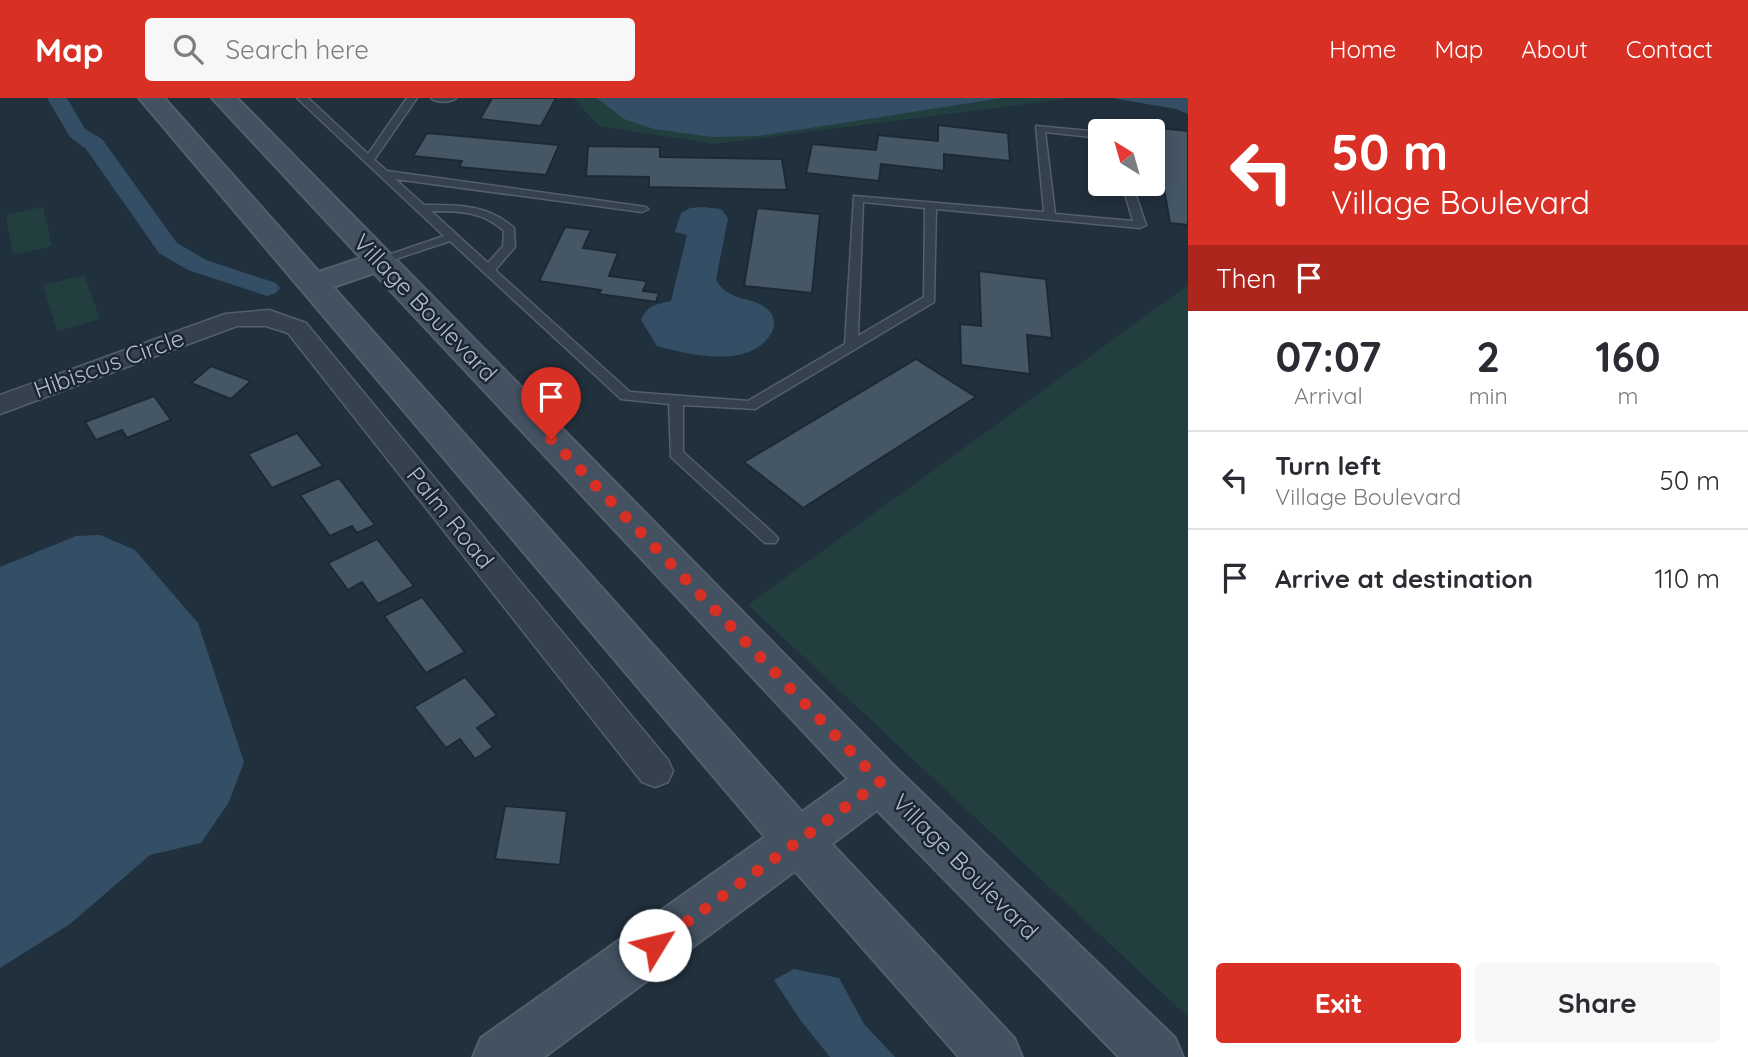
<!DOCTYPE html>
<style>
body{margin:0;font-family:Quicksand,sans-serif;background:#f7f7f7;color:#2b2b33;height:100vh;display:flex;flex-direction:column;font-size:26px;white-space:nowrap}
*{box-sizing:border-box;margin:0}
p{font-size:23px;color:#7c7c81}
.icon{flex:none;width:38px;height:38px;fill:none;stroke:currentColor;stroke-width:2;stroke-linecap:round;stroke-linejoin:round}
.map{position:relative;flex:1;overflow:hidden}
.side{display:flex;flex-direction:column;background:#fff;width:560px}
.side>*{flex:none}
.top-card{background:#d93025;color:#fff;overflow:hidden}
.needle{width:46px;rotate:323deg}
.fabs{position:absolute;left:1088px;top:21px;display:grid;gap:14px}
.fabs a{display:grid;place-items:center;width:77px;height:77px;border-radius:7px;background:#fff;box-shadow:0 4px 18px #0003;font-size:35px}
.pin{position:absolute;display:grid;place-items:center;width:60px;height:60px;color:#fff;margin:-72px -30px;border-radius:50% 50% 50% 0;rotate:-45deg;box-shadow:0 0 7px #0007}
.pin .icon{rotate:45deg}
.me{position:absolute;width:77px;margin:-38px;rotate:54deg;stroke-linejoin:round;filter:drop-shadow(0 0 5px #0008)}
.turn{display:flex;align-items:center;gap:24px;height:147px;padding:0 28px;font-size:32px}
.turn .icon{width:91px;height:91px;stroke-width:2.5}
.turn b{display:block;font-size:49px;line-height:60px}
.then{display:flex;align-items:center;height:66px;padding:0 28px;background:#0003;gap:14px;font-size:26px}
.eta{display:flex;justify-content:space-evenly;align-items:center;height:119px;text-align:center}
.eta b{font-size:42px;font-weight:800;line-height:49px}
.primary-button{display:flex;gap:14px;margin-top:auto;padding:14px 28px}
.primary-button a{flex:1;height:80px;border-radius:7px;background:#d93025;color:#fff;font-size:28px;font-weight:800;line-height:80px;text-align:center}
.primary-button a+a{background:#f7f7f7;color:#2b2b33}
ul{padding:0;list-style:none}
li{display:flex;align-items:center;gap:21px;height:98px;padding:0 28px;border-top:2px solid #e1e1e2}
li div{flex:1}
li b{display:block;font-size:26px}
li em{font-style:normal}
header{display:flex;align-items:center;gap:42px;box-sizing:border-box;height:98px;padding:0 35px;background:#d93025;color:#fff}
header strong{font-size:33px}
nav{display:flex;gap:38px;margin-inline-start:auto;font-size:24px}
.search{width:490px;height:63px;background:#f7f7f7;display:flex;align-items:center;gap:18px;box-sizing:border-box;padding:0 24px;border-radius:7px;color:#7c7c81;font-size:26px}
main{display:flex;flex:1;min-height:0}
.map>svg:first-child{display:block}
</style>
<header>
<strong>Map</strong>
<div class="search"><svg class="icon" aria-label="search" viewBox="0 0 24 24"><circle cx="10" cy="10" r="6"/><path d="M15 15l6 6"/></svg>Search here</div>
<nav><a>Home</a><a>Map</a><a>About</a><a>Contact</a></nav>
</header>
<main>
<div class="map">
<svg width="1188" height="959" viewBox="0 0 1188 959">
<rect width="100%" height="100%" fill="#21303d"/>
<g fill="#233e3e">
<path d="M573 0H1072L715 46 599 28Z"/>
<path d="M43 109 52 148 13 157 6 117Z"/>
<path d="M84 177 100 221 57 233 43 187Z"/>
<path d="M1188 187V919L748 507Z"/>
</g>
<g fill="#344e65">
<path d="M597 0H1002L758 38 711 39 654 31 624 21Z"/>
<path d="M1112 0H1188V16L1176 11Z"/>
<path d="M703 109 721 111 728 120 716 182C731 207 755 196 770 214 775 219 775 228 772 234 751 272 689 257 657 248L641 222C647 207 657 206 671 203L687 137 675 134 681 115 690 110Z"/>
<path d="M100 437 135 452 198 525 244 664 229 704 201 745 150 757 70 826 0 870V469L76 438Z"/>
<path d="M794 871 839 880 864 926 895 959H830L801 923 774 882Z"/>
</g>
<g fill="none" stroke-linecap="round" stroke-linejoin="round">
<path fill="#344e65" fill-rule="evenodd" d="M47 0H67L85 31 102 41 177 145 206 162 276 185 280 190 276 195 267 198 258 195 188 172 159 155 86 51 70 39Z"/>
</g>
<g fill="#455664" stroke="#1c2934" stroke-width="2">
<path d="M492 0H556L541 28 480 21Z"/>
<path d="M938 27 1008 35 1010 63 944 56V73L881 66 879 83 806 75 812 46 876 52 878 37 938 43Z"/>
<path d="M1142 28 1188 33V127L1170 125 1158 56H1153V33H1143Z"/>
<path d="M427 35 559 47 546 77 459 69 462 63 413 58Z"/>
<path d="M588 48 660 49V59L782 61 787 92 649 89V79L586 78Z"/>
<path d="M757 110 820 116 812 195 744 188Z"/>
<path d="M565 129 591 132 583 150 618 155 609 178 647 183 643 193 659 195 656 204 599 196 601 192 539 183Z"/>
<path d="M979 173 1046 181 1052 240 1027 237 1030 276 961 267 960 226 981 228Z"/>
<path d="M916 261 976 299 803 410 744 364Z"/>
<path d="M211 268 251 283 231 301 191 285Z"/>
<path d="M154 298 171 322 127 340 122 332 96 342 85 324Z"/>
<path d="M297 335 323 368 272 390 248 356Z"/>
<path d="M339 380 375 427 357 435 352 428 330 438 300 397Z"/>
<path d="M377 441 414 488 378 506 362 484 348 492 328 465Z"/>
<path d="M422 499 465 554 426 575 384 518Z"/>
<path d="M465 579 497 617 477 630 493 649 475 661 460 641 446 650 414 609Z"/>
<path d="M505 708 567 713 560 767 495 761Z"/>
</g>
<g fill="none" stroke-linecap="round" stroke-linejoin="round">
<g stroke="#535f6b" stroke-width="3">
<g id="lane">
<path d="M297 0H308L368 56 407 0H417L374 62 387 73 646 109 648 111 642 114 395 81 424 107C457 107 487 106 514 130L515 149 495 172 630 294 748 303 845 246 854 98 1044 114 1036 28 1101 34V40L1045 34 1055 116 1133 123 1122 86H1132L1146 127 1140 130 936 111 934 204 755 311 683 307V354L775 437 778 441 775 445H765L671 359 669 306 621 301 450 143 384 165H376V161L444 138ZM863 104 925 110 924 199 858 238ZM431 113C459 113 483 113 504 133L503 148 488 165Z"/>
<path d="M431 0H456C450 5 437 5 431 0Z"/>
</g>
</g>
<g stroke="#535f6b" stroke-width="3">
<path id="street" d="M269 212 306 225 668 662 673 673 668 684 655 689 642 684 288 235 266 228H237L0 316V297L225 216Z"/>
</g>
<g stroke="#535f6b" stroke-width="4">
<path id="secondary" d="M139 0H164L319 174 361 160 212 0H237L896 670 1175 940 1183 959H1119L877 712 832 746 1014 940 1022 959H959L795 773 544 959H473L481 940 765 739ZM374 175 848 681 802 714 333 189Z"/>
</g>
<use href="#lane" fill="#35424d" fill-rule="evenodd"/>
<use href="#street" fill="#35424d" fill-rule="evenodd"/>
<use href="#secondary" fill="#435160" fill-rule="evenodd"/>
</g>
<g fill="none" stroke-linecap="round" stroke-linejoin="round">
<path stroke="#d93025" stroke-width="12" stroke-dasharray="0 21.6" d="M551 341 880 684 655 847"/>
</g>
<g text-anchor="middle" stroke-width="5" stroke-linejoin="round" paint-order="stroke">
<g font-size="24" fill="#b1bcc9" stroke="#1a2732">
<text transform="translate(425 210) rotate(46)" y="8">Village Boulevard</text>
<text transform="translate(109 266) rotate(-20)" y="8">Hibiscus Circle</text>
<text transform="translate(450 420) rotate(51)" y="8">Palm Road</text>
<text transform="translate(965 769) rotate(45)" y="8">Village Boulevard</text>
</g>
</g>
</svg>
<div class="fabs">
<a><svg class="needle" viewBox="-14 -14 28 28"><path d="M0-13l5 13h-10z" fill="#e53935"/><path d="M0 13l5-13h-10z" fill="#7c7c81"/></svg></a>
</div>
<div class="pin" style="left:551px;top:341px;background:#d93025"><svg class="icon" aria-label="arrive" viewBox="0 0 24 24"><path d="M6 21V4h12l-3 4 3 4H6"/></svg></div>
<svg class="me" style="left:655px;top:847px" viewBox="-20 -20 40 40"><circle r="19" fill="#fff"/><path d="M0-13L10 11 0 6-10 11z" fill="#d93025"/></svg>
</div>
<section class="side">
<div class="top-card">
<div class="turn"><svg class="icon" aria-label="left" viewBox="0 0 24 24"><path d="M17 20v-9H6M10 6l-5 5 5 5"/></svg><div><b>50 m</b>Village Boulevard</div></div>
<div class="then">Then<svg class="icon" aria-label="arrive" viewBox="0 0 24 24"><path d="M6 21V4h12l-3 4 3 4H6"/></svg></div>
</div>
<div class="eta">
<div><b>07:07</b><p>Arrival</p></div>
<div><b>2</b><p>min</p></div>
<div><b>160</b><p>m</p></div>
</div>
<ul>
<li><svg class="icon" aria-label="left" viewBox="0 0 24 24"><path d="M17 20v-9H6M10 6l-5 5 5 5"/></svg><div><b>Turn left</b><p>Village Boulevard</p></div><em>50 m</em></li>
<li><svg class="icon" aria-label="arrive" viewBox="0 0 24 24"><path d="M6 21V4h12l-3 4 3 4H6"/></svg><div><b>Arrive at destination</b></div><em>110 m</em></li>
</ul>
<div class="primary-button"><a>Exit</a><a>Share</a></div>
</section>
</main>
